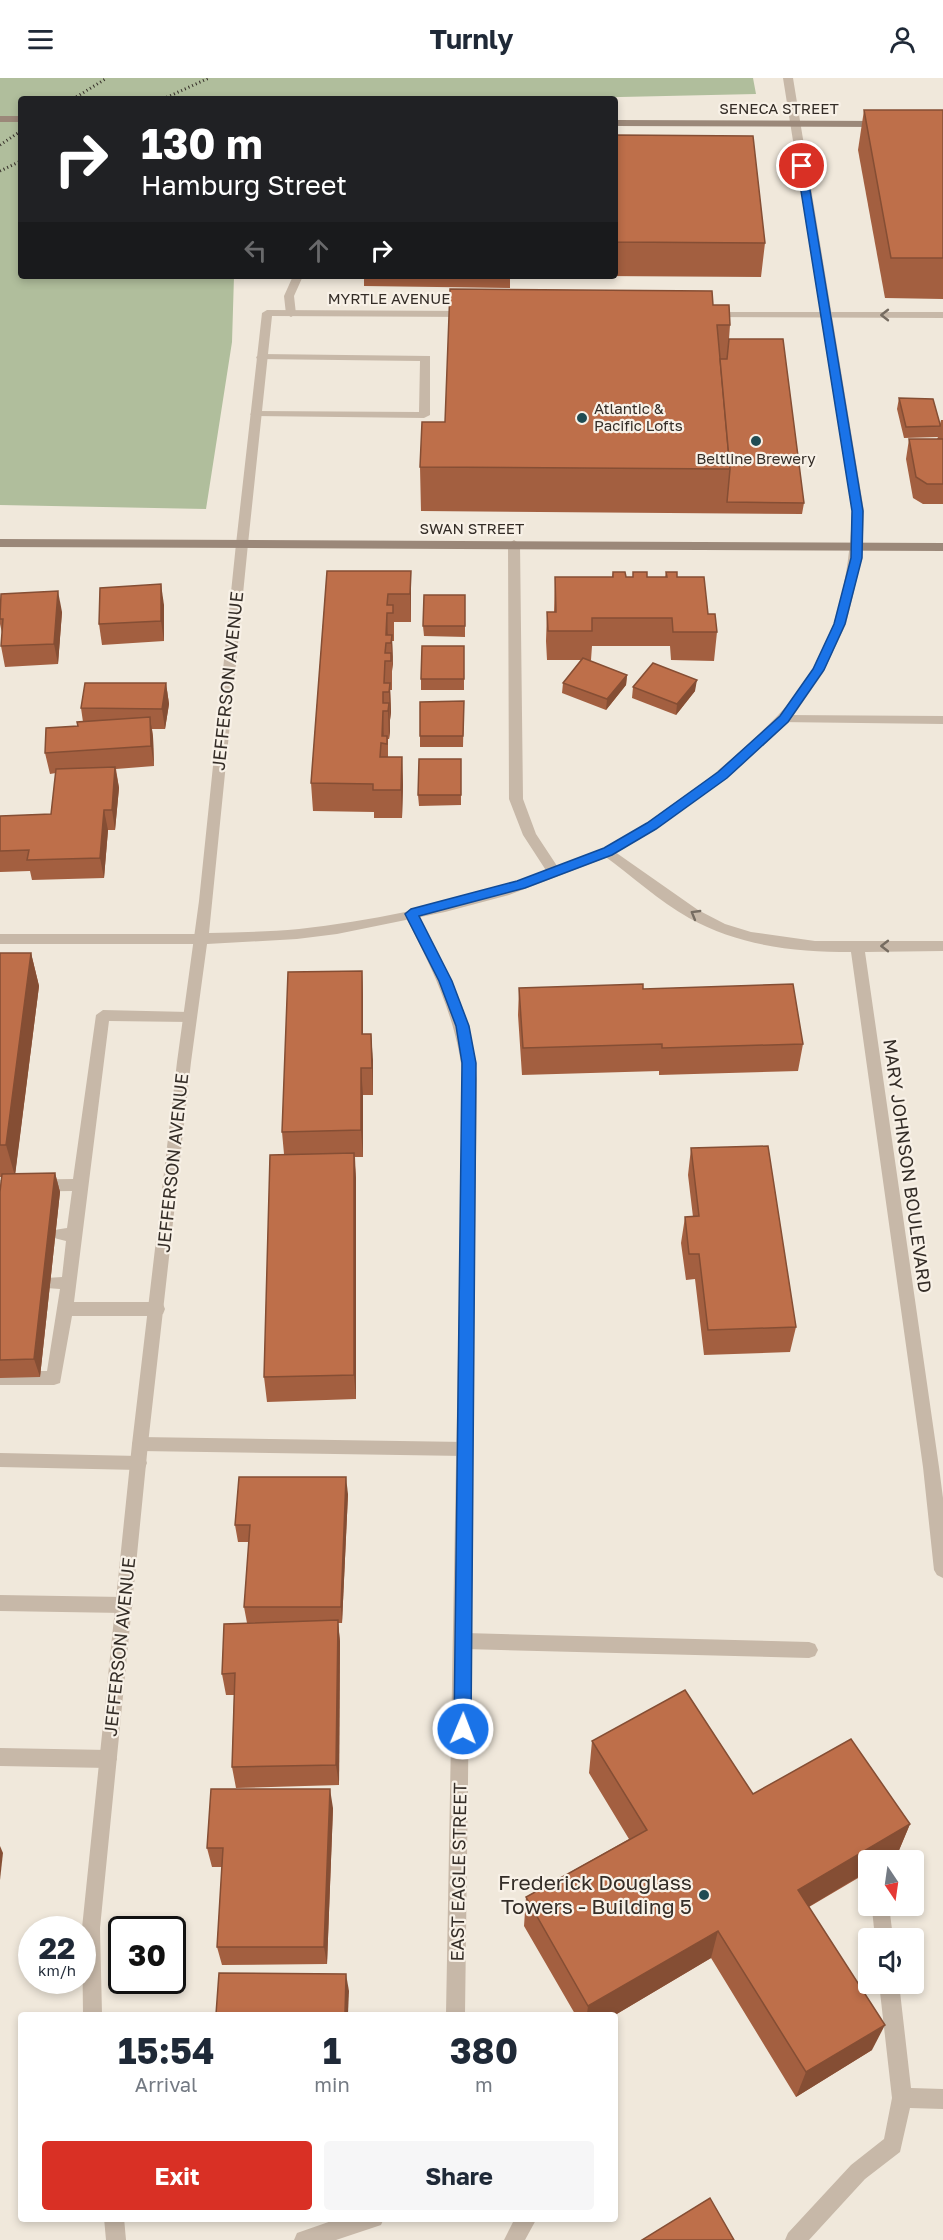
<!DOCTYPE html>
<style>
body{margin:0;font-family:"Golos Text",sans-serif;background:#f6f6f7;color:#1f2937;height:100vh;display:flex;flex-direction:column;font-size:22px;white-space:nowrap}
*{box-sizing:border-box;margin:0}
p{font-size:20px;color:#747a83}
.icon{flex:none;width:33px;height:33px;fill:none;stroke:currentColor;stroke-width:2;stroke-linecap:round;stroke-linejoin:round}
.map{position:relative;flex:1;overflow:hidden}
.sheet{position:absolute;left:18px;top:1934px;width:600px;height:210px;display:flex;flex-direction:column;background:#fff;border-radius:6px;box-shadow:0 3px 9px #0003}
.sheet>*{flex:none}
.top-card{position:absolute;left:18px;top:18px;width:600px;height:183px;border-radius:6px;box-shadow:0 3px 9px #0003;background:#202124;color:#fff;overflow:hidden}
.needle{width:39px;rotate:167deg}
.buttons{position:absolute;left:858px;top:1772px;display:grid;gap:12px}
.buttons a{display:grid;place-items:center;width:66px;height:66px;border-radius:6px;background:#fff;box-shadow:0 3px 9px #0003;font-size:30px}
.speed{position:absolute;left:18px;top:1838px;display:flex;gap:12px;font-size:30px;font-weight:700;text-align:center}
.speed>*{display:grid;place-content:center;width:78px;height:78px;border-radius:50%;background:#fff;box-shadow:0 3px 9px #0003;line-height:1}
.speed small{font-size:15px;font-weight:400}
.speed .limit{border:3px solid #111;border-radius:9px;background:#fff;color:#111}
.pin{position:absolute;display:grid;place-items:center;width:51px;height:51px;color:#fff;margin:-26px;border:3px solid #fff;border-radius:50%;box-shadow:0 2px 6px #0007}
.me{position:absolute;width:66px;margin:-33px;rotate:1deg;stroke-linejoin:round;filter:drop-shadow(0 0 4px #0008)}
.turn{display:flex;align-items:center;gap:21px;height:126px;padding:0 24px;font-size:27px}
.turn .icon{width:78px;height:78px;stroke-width:2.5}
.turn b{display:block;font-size:42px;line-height:51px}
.lanes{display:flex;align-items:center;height:57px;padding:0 24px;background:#0003;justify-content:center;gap:30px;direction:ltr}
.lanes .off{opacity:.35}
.eta{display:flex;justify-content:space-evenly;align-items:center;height:102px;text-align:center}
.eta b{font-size:36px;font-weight:700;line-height:42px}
.action{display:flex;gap:12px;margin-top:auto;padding:12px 24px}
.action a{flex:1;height:69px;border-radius:6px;background:#d93025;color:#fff;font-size:24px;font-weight:700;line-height:69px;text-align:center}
.action a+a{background:#f6f6f7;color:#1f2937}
header{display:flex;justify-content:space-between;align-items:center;height:78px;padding:0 24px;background:#fff;font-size:27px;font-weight:700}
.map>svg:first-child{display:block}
</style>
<header><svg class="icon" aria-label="menu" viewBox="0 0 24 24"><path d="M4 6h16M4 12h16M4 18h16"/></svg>Turnly<svg class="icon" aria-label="person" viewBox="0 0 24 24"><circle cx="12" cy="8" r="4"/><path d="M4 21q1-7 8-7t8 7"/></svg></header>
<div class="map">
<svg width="943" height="2162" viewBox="0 0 943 2162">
<rect width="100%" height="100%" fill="#f0e8db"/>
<path fill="#b0be9c" d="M0 0H753L756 16 530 21H21V198H234L232 264 206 431 0 427Z"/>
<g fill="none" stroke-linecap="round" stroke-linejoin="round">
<g fill="#c7b8a8" fill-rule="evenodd">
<path d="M293 198H303L294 218 296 236 291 239 286 236 284 218Z"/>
<path d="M261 276 430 278V337L424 340 252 338 250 336 256 333 419 334 420 283 257 281 256 279Z"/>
<path d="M514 462 520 466 523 721 536 756 561 794 554 799 549 797 523 757 509 721 508 466Z"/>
<path d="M784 637 943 638V646L779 644 778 641 779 638Z"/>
<path d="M103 932 189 934 196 939 189 944 109 943 74 1224H157L163 1226 165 1231 163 1236 157 1238H72L60 1305 54 1307H0V1293H47L60 1211 46 1210 44 1205 46 1200 62 1199 66 1163 54 1160 51 1156 54 1152 67 1150 72 1113 0 1114V1102L73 1101 96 937Z"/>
<path d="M140 1359 465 1364 471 1366 473 1371 471 1376 465 1378 140 1373 134 1371 132 1366 134 1361Z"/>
<path d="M0 1517 124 1519 130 1521 133 1527 130 1533 124 1535 0 1533Z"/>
<path d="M465 1555 809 1564 815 1566 818 1572 815 1578 809 1580 465 1571 459 1569 456 1563 459 1557Z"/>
<path d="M0 1670 108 1672 114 1675 117 1681 114 1687 108 1690 0 1688Z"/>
<path d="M873 1827H889L893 1860H875L872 1831Z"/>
<path d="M879 1905H899L911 2010 943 2011V2031L910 2030 900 2074 865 2101 809 2162H785L788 2155 851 2087 884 2061 892 2020Z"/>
</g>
<g fill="#c7b8a8" fill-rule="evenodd">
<path d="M267 232 470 233 475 236 470 239 272 238 248 466 242 470 236 466 262 235Z"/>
<path d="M710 234H943V240L706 239V235Z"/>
<path d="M608 769 698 832 725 846 751 854 815 863H943V873L865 874 939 1389 943 1420V1500L937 1497 934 1492 923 1389 851 874C795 874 739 868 689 840 659 823 632 798 603 777L601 774Z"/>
<path d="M411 831 418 836C446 889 471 941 477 1001L465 1936H446L463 1001C457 941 432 889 404 836Z"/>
<path d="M0 856H200L207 861 200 866H0Z"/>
<path d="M0 1375 139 1378 145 1380 147 1385 145 1390 139 1392 0 1389Z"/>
<path d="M340 2140H384L381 2147 336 2162H294L297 2155Z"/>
<path d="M515 2140H537L525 2162H504Z"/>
</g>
<g fill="#c7b8a8" fill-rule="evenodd">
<path d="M783 0H793L864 433 862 480 846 546 823 595 789 644 727 700 656 751 613 777 509 817 445 834 337 856 297 861 207 866 191 984 148 1366 100 1850 102 1936H83L82 1850 132 1366 177 984 199 823 236 466 242 462 248 466 209 855C239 854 269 854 299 851 402 840 507 813 602 771 642 754 702 707 735 678 765 651 794 625 814 590 841 542 850 487 852 433Z"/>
<path d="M104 2140H124L126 2162H106Z"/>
</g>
<g fill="#9b8879" fill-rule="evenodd">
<rect x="0" y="38" width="21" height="6"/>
<path d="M615 42 880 43 885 46 880 49 615 48Z"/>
<path d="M0 461 943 465V473L0 469Z"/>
</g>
<g stroke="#342d27" stroke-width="3" stroke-dasharray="1 3" stroke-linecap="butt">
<path d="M73 21 107 0"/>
<path d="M163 21 209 0"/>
<path d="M0 67 21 53"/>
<path d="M0 93 21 83"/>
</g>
</g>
<g fill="#a35f40">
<path d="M864 32H943V221L885 220 858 72Z"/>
<path d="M615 57 765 165 761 199 599 198H615Z"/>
<path d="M364 198H510V210L364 208Z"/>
<path d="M713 227 730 247 729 261 804 425 802 436 421 433 420 389 445 344Z"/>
<path d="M899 320 940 346 941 342H943V426H923L913 420 906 381 909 361H937L938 359 904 360 897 331Z"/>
<path d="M327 493H411V544H394V563H392L393 586 392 593V612H390L391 634 390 642V653L389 661H388V679H402L403 707 402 740H374V734L313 733 311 705Z"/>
<path d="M613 494 626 499H633V494L647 499H665L666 494 677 499 708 536 717 554 714 583 671 582 670 568H592L591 582H587L627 597 626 607 606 632 562 615 563 605 581 582H547L546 563 547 534H554L555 499H612Z"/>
<path d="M465 517V559L424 558 423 548Z"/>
<path d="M164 527V563L102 567 99 546Z"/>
<path d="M0 530 62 534 58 586 5 589 1 568 2 555 0 546Z"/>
<path d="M464 568V612H421V601Z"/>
<path d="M166 605 169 626 165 651H152L153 659 154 688 116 691 119 710 115 752H108L104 800 32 802 30 793 0 794V738L51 736 56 695 50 696 45 675 83 644 81 630Z"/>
<path d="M633 609 695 613 676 637 632 620Z"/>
<path d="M464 623 463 669H420V658Z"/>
<path d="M461 681V727L419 728 418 717Z"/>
<path d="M0 875H31L39 908 15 1096 55 1095 60 1114 40 1299 0 1300V1114L2 1099H0Z"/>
<path d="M362 893 363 920V956L373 983V1017H363V1079H355L356 1101V1321L267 1324 264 1299 284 1076 282 1054Z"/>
<path d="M519 910 643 911 803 966 798 993 659 997V993L522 997 518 937Z"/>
<path d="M691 1070 796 1249 790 1274 704 1277 695 1201 686 1202 681 1165 685 1139H693L688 1097Z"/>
<path d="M348 1416 342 1545H338L340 1564 339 1707 236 1710 232 1689 234 1617H226L222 1596 265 1545H247L244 1529 249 1464H238L235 1447Z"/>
<path d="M592 1663 753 1716 910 1746 897 1777 809 1829 872 1972 796 2019 711 1880 615 1937 575 1936 524 1848 526 1819 629 1761 589 1695Z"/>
<path d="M333 1730 327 1886 222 1887 217 1869 222 1789H212L207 1770Z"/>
</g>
<g fill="#854e34">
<path d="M411 493V544L410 516Z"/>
<path d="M161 506 164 527V563L161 543Z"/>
<path d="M58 513 62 534 58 586 54 566Z"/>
<path d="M387 535 388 565 386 557Z"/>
<path d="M392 557 393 586V593L391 565Z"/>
<path d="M627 597 626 607 606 632 607 621Z"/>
<path d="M697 602 695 613 676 637 677 626Z"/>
<path d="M166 605 169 626 165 651 162 631Z"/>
<path d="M390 605 391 634 390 642 389 614Z"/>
<path d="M389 625 390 653 389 661 388 633Z"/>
<path d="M383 633 384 666 382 658Z"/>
<path d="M150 639 153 659 154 688 151 668Z"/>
<path d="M402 679 403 707 402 740 401 712Z"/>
<path d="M115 689 119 710 115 752 112 732Z"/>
<path d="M104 732 108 752 104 800 100 780Z"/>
<path d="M31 875 39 908 15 1098 6 1067Z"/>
<path d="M362 893 363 920V983L362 956Z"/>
<path d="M371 956 373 983V1017L372 990Z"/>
<path d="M361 990 363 1017V1079L361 1052Z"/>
<path d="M354 1075 356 1101V1321L354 1297Z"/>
<path d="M55 1095 60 1114 40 1299 34 1281Z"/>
<path d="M346 1399 348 1416 342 1545 341 1529Z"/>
<path d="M338 1542 340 1564 339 1707 336 1687Z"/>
<path d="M330 1711 333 1730 327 1886 324 1869Z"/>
<path d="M910 1746 897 1777 888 1782H868V1793L788 1841 798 1812Z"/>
<path d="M0 1768 3 1775 0 1802Z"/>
<path d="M718 1853 711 1880 615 1937 587 1936 588 1928Z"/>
<path d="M346 1896 349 1913 348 1936H345Z"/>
<path d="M885 1947 872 1972 796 2019 806 1994Z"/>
</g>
<g fill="#be6f4a" stroke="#854e34" stroke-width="1.5">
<path d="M864 32H943V180H891Z"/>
<path d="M615 57 753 58 765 165 615 164Z"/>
<path d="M450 211 712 213 713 227H729L730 247H717L730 391 420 389 422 344H445Z"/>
<path d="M729 261H783L804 425 727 424 730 391 720 281H727Z"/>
<path d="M899 320 933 321 940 346V348L906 349Z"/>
<path d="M909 361H943V406H927L916 399Z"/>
<path d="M327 493H411L410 516H388L387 527H393V535H387L386 557H392L391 565H386L385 575H391V583H385L384 605H390L389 614H383V625H389L388 633H383L382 658H387V666L381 665 380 679H402L401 712H373V706L311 705Z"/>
<path d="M613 494H625L626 499H633V494H647V499H667L666 494H677V499H704L708 536H715L717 554H673L672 540H592V553H548L547 534H556L555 499H613Z"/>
<path d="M161 506V543L99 546 100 510Z"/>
<path d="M58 513 54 566 1 568 3 541H0L1 516Z"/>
<path d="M424 517H465V548H423Z"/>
<path d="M422 568H464V601H421Z"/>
<path d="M583 580 627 597 607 621 563 605Z"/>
<path d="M653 585 697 602 677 626 633 609Z"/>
<path d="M85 605H166L162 631 81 630Z"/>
<path d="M464 623 463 658H420V624Z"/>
<path d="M150 639 151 668 45 675 46 650 78 648 77 644Z"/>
<path d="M419 681H461V717H418Z"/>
<path d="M115 689 112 732H104L100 780 27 782 29 772 0 773V738L51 736 56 691Z"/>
<path d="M0 875H31L6 1067H0Z"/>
<path d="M362 893V956H371L372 990H361V1052L282 1054 288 894Z"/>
<path d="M643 906V911L793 906 803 966 662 970V966L523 970 519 910Z"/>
<path d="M768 1068 796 1249 708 1252 699 1176H689L685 1139 699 1138 691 1070Z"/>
<path d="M354 1075V1297L264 1299 270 1077Z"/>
<path d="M55 1095 34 1281 0 1282V1114L2 1096Z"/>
<path d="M239 1399H346L341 1529H244L250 1447H235Z"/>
<path d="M338 1542 336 1687 232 1689 235 1595 222 1596 224 1546Z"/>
<path d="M685 1612 753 1716 851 1661 910 1746 798 1812 885 1947 806 1994 718 1853 588 1928 526 1819 647 1752 592 1663Z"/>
<path d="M211 1711H330L324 1869H217L223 1770H207Z"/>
<path d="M219 1895 346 1896 345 1936H216Z"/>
<path d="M710 2120 734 2162H642Z"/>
</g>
<defs><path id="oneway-chevron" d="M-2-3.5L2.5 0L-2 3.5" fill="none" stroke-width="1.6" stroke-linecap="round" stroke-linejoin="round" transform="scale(1.5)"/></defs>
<g stroke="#766c61">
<use href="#oneway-chevron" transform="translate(885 237) rotate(180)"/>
<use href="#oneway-chevron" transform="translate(695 836) rotate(-150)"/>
<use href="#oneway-chevron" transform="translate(885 868) rotate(-180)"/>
</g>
<path fill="#1a73e8" stroke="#114b97" stroke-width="1.5" d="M802 85 806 88 863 433 862 480 845 546 824 592 788 644 727 700 656 751 612 777 525 810 419 838 452 903 469 948 476 985 471 1651 468 1657 463 1659 457 1657 454 1651 462 985 456 948 439 903 405 836 411 831 517 803 604 770 647 745 718 694 780 638 813 591 834 546 851 480 852 433 797 88Z"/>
<g fill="#204c53" stroke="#f8f1e7" stroke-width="2">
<circle cx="582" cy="340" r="6"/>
<circle cx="756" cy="363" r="6"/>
<circle cx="704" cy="1817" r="6"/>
</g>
<g text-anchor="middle" stroke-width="4.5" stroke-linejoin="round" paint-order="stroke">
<g font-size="15" fill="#342d27" stroke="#f8f1e7">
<text x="779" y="36">SENECA STREET</text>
<text x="389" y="226">MYRTLE AVENUE</text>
<text x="472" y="456">SWAN STREET</text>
</g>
<g font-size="15" fill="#342d27" stroke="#f8f1e7" text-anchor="start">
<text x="594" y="336">Atlantic &amp;<tspan x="594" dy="17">Pacific Lofts</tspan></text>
<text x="756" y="386" text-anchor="middle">Beltline Brewery</text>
</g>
<g font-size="18" fill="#342d27" stroke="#f8f1e7">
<text transform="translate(228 603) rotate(-84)" y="6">JEFFERSON AVENUE</text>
<text transform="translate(173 1085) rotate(-84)" y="6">JEFFERSON AVENUE</text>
<text transform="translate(907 1088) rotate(82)" y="6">MARY JOHNSON BOULEVARD</text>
<text transform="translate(120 1569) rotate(-84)" y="6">JEFFERSON AVENUE</text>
<text transform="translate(459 1794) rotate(-89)" y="6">EAST EAGLE STREET</text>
</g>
<g font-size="21" fill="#342d27" stroke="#f8f1e7" text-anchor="end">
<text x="692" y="1812">Frederick Douglass<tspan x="692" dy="24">Towers - Building 5</tspan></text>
</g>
</g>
</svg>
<div class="buttons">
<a><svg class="needle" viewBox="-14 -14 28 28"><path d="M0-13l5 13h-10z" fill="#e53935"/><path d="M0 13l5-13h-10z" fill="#747a83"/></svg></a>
<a><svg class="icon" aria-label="sound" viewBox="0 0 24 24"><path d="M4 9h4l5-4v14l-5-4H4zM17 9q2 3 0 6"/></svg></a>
</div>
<div class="speed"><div>22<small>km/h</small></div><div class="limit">30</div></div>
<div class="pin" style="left:802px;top:88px;background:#d93025"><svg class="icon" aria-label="arrive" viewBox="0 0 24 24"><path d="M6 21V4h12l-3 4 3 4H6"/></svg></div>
<svg class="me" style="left:463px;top:1651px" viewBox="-20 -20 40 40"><circle r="17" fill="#1a73e8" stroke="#fff" stroke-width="3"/><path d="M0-11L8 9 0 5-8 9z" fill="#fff"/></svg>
<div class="top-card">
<div class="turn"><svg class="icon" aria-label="right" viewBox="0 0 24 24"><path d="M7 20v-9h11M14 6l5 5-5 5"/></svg><div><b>130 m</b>Hamburg Street</div></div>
<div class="lanes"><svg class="icon off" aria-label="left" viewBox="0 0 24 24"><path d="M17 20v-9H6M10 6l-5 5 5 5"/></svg><svg class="icon off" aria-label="ahead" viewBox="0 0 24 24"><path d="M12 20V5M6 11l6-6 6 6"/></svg><svg class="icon" aria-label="right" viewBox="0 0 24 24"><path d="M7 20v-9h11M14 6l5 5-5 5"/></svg></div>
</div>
<section class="sheet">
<div class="eta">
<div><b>15:54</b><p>Arrival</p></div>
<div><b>1</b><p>min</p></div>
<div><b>380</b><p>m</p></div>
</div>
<div class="action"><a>Exit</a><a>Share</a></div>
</section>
</div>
